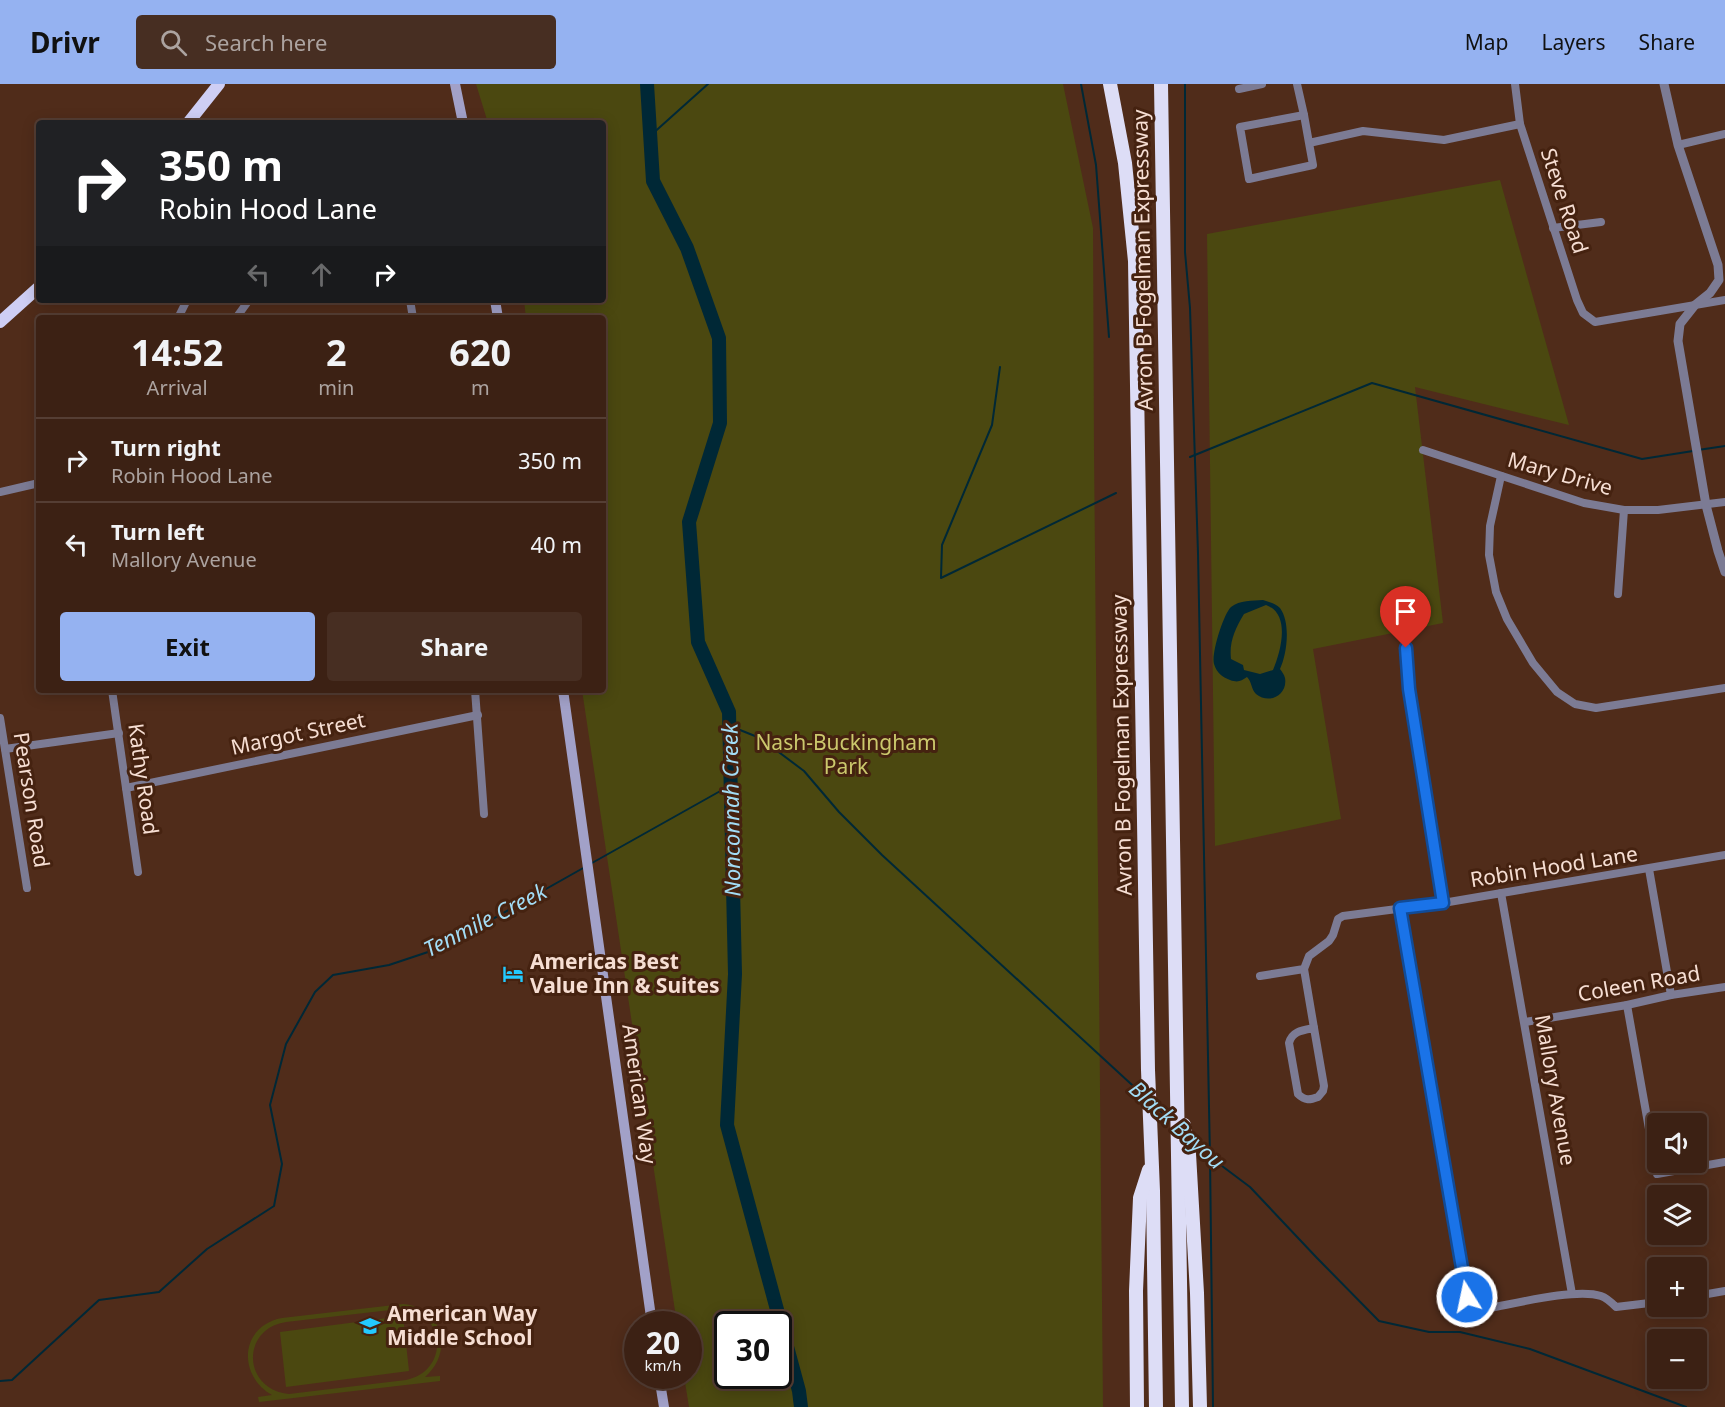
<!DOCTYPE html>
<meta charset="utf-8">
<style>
body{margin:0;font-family:"Noto Sans",sans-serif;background:#472e22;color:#f1f3f6;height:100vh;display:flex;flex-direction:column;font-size:22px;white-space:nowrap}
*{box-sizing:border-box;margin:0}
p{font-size:20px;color:#aca3a0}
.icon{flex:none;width:33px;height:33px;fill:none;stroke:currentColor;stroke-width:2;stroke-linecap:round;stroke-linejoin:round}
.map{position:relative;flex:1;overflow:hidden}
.sheet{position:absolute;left:36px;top:231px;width:570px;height:378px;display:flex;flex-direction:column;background:#3c2114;border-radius:6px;box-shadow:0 3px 15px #0003,0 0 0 2px #553e34}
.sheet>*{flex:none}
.top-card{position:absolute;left:36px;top:36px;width:570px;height:183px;border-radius:6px;box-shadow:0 3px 15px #0003,0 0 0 2px #553e34;background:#202124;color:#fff;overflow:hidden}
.buttons{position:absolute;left:1647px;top:1029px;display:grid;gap:12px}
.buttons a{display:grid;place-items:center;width:60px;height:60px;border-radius:6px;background:#3c2114;box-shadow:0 3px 15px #0003,0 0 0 2px #553e34;font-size:30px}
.speed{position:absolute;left:624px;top:1227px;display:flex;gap:12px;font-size:30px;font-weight:700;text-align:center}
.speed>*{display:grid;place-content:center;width:78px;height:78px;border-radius:50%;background:#3c2114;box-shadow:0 3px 15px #0003,0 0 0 2px #553e34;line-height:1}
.speed small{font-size:15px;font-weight:400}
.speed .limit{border:3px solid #111;border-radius:9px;background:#fff;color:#111}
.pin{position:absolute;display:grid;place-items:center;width:51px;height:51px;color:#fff;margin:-62px -26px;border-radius:50% 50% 50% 0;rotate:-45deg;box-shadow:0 0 6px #0007}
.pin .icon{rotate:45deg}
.me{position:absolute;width:66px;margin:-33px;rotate:350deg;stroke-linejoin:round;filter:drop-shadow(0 0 4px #0008)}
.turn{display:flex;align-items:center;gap:21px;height:126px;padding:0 24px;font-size:27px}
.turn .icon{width:78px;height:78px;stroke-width:2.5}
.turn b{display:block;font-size:42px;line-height:51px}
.lanes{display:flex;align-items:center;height:57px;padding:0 24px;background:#0003;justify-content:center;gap:30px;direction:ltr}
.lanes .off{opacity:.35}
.eta{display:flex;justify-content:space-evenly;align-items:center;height:102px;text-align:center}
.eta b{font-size:36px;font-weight:700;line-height:42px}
.action{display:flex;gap:12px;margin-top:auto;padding:12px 24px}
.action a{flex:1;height:69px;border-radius:6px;background:#95b2f1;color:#111;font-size:24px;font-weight:700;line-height:69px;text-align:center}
.action a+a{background:#472e22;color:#f1f3f6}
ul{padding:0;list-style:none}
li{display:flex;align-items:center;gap:18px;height:84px;padding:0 24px;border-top:2px solid #553e34}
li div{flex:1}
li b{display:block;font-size:22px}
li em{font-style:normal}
header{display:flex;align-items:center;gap:36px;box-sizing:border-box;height:84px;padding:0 30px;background:#95b2f1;color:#111}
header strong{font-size:28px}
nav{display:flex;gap:33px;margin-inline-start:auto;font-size:21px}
.search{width:420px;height:54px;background:#472e22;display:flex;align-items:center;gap:15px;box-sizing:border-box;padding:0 21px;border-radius:6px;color:#aca3a0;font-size:22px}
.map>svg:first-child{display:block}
</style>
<header>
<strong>Drivr</strong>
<div class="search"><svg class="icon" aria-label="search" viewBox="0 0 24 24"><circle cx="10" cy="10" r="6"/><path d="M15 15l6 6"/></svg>Search here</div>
<nav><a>Map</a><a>Layers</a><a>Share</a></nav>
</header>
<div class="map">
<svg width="1725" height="1323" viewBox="0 0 1725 1323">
<rect width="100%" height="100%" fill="#502c1a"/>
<g fill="#4b4810" fill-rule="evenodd">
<path d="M476 0H1063L1093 144 1094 366 1103 1323H689L684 1292H688V1240H677L582 606H603V234H526L524 216H603V39H488ZM728 1240H778V1292H728Z"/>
<path d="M1500 96 1569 341 1415 303 1443 539 1313 565 1341 735 1215 762 1207 150Z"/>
<path d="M403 1220C443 1223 454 1268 425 1293L440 1292V1297L259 1318 258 1313 272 1311C237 1291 240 1242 282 1234ZM399 1225C446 1224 451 1287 406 1296L289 1310C243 1306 240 1245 286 1238Z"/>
<path d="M403 1232 409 1287 286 1303 280 1248Z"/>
</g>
<path fill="#002836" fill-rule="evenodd" d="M1263 516C1269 518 1275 519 1280 524 1291 539 1287 570 1280 585 1282 588 1284 590 1285 594 1288 611 1269 621 1256 610 1251 605 1252 598 1247 593 1241 597 1238 599 1230 596 1222 593 1217 589 1214 580 1211 570 1223 531 1231 523 1240 516 1252 517 1263 516ZM1266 521C1291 530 1281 567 1273 586L1260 590 1244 586 1243 581 1231 575C1229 558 1235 545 1244 530Z"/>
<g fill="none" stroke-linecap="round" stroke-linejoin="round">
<g stroke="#002836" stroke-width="2">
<path d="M1081 0 1096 81 1109 253"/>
<path d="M1185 0V168L1190 224 1198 469 1210 1073 1213 1323"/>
<path d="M650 52 708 0"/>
<path d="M1000 283 992 341 942 461 941 494 1116 409"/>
<path d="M1698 366 1725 362"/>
<path d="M1190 373 1372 299 1642 375 1693 367"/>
<path d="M730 642 760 654 804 687 839 728 882 771 1143 1011"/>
<path d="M592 779 731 701"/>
<path d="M1156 1023 1172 1037"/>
<path d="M1193 1058 1210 1073 1250 1103 1317 1174 1379 1237 1429 1248H1460L1530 1265 1686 1323"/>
<path d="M0 1297 12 1296 99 1216 159 1208 207 1165 274 1122 282 1080 270 1021 286 960 315 908 333 891 389 881 443 863 585 783"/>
</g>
<path stroke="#002836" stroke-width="14" d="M647 0 653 97 687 164 719 254 720 339 689 438 698 558 729 628 735 890 727 1041 799 1307 801 1323"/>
<g stroke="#7c7b94" stroke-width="8">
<path d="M1297 0 1304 31"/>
<path d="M1515 0 1520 40 1577 216 1583 229 1595 238 1725 216"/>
<path d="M1239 5 1262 0"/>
<path d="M1309 59 1304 31 1240 43 1249 95 1313 81 1309 59 1363 47 1444 56 1520 40"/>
<path d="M1678 61 1725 50"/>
<path d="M1553 144 1601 138"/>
<path d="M410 216 413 234"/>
<path d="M178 234 187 216"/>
<path d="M236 234 249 216"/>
<path d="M1423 366 1584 419 1624 426H1658L1725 418"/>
<path d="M1501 392 1490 442 1489 471 1496 508 1507 535 1533 579 1557 608 1575 620 1596 624 1725 604"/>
<path d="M0 408 39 399"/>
<path d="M1618 510 1624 426"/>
<path d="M1406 564 1409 605 1443 819"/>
<path d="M112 606 138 788"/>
<path d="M475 606 484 730"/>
<path d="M0 634 27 804"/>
<path d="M5 665 119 649"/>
<path d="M126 704 478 631"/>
<path d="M1649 785 1671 911"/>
<path d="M1501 809 1572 1210"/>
<path d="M1400 824 1467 1213C1473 1225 1478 1225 1490 1224 1517 1219 1577 1204 1601 1212 1607 1214 1612 1219 1616 1223L1658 1218"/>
<path d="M1304 885 1314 944"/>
<path d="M1260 892 1304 885 1309 872 1329 857 1333 851 1338 835 1343 832 1443 819 1725 771"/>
<path d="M1627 921 1657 1090 1725 1078"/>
<path d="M1525 938 1627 921 1671 911 1725 903"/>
<path d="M1314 944 1324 1002 1323 1007 1318 1013C1310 1016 1305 1017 1298 1010L1289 959C1292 947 1303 946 1314 944Z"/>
<path d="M1696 1212 1725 1207"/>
</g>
<path stroke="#7c7b94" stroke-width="9" d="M1664 0 1678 61 1718 181 1719 196 1710 209 1695 221 1680 240 1678 257 1706 421 1718 467 1725 488"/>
<g stroke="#a2a1c8" stroke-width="10">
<path d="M455 0 463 39"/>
<path d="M495 216 498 234"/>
<path d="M563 606 652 1240"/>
<path d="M659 1292 664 1323"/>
</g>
<g stroke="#cecef4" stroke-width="12">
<path d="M188 39 219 0"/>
<path d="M0 238 39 203"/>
</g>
<g stroke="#ddddf6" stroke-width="14">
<path d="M1110 0 1125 79 1135 177 1148 986 1153 1107 1156 1323"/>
<path d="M1161 0 1182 1323"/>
<path d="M1184 1041 1189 1070 1197 1209 1200 1323"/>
<path d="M1137 1323 1136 1207 1140 1114 1149 1086"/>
</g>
</g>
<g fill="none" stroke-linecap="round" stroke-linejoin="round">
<g stroke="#114b97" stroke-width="15">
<path id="route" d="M1406 564 1409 605 1443 819 1400 824 1467 1213"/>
</g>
<use href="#route" stroke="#1a73e8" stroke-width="10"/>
</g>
<defs>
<g id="hotel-bare" transform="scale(1.62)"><path d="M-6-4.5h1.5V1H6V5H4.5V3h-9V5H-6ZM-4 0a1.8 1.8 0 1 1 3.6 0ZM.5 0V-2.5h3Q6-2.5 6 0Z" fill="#23c9fe" stroke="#452210" stroke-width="2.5" paint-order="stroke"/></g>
<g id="school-bare" transform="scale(1.62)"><path d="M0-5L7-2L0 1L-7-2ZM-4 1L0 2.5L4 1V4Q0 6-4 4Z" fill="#23c9fe" stroke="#452210" stroke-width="2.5" paint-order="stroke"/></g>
</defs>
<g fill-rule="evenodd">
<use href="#hotel-bare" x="513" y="890"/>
<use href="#school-bare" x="370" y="1242"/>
</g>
<g text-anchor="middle" stroke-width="6" stroke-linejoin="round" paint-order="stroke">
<g font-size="21" fill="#f6ded3" stroke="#452210">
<text transform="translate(1564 117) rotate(72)" y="7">Steve Road</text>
<text transform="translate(1143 176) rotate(-91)" y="7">Avron B Fogelman Expressway</text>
<text transform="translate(1560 390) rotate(16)" y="7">Mary Drive</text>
<text transform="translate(298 650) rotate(-12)" y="7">Margot Street</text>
<text transform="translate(1122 661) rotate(-91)" y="7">Avron B Fogelman Expressway</text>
<text transform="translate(143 695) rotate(82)" y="7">Kathy Road</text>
<text transform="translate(31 716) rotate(81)" y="7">Pearson Road</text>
<text transform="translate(1554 783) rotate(-9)" y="7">Robin Hood Lane</text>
<text transform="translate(1639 900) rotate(-10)" y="7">Coleen Road</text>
<text transform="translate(1555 1006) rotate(80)" y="7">Mallory Avenue</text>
<text transform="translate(639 1010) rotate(82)" y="7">American Way</text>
</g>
<g font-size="21" fill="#cbc86c" stroke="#452210">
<text x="846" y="666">Nash-Buckingham<tspan x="846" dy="24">Park</tspan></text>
</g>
<g font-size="21" font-weight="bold" fill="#f6ded3" stroke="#452210" text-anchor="start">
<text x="530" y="885">Americas Best<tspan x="530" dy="24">Value Inn &amp; Suites</tspan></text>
<text x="387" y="1237">American Way<tspan x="387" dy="24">Middle School</tspan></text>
</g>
<g font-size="22" font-style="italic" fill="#a2dcf5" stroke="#452210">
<text transform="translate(731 726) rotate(-91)" y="8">Nonconnah Creek</text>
<text transform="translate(485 836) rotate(-27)" y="8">Tenmile Creek</text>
<text transform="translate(1177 1041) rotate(42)" y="8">Black Bayou</text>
</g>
</g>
</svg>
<div class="buttons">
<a><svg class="icon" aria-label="sound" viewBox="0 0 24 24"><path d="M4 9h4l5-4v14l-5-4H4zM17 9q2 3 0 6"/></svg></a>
<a><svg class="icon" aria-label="layers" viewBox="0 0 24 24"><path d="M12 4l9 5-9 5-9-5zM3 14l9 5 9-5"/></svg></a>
<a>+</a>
<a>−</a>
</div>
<div class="speed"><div>20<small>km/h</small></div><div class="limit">30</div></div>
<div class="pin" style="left:1406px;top:564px;background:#d93025"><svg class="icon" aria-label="arrive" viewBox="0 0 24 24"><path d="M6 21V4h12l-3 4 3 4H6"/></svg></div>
<svg class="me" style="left:1467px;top:1213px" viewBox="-20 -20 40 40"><circle r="17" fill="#1a73e8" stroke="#fff" stroke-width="3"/><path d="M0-11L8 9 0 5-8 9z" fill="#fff"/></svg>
<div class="top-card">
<div class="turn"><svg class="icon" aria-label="right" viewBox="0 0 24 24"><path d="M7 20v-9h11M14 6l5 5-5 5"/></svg><div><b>350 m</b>Robin Hood Lane</div></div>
<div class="lanes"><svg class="icon off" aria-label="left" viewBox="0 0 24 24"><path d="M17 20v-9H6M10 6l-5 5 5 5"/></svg><svg class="icon off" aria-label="ahead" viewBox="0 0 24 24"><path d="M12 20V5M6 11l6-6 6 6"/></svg><svg class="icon" aria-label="right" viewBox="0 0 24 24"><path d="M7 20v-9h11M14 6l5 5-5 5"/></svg></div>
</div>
<section class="sheet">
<div class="eta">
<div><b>14:52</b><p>Arrival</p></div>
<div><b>2</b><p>min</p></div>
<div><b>620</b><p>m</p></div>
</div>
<ul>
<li><svg class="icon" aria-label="right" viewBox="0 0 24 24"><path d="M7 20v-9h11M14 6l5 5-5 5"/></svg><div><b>Turn right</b><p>Robin Hood Lane</p></div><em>350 m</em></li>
<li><svg class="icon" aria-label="left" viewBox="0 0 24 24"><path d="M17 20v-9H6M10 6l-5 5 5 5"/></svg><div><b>Turn left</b><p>Mallory Avenue</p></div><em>40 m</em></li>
</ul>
<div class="action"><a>Exit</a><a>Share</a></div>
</section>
</div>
